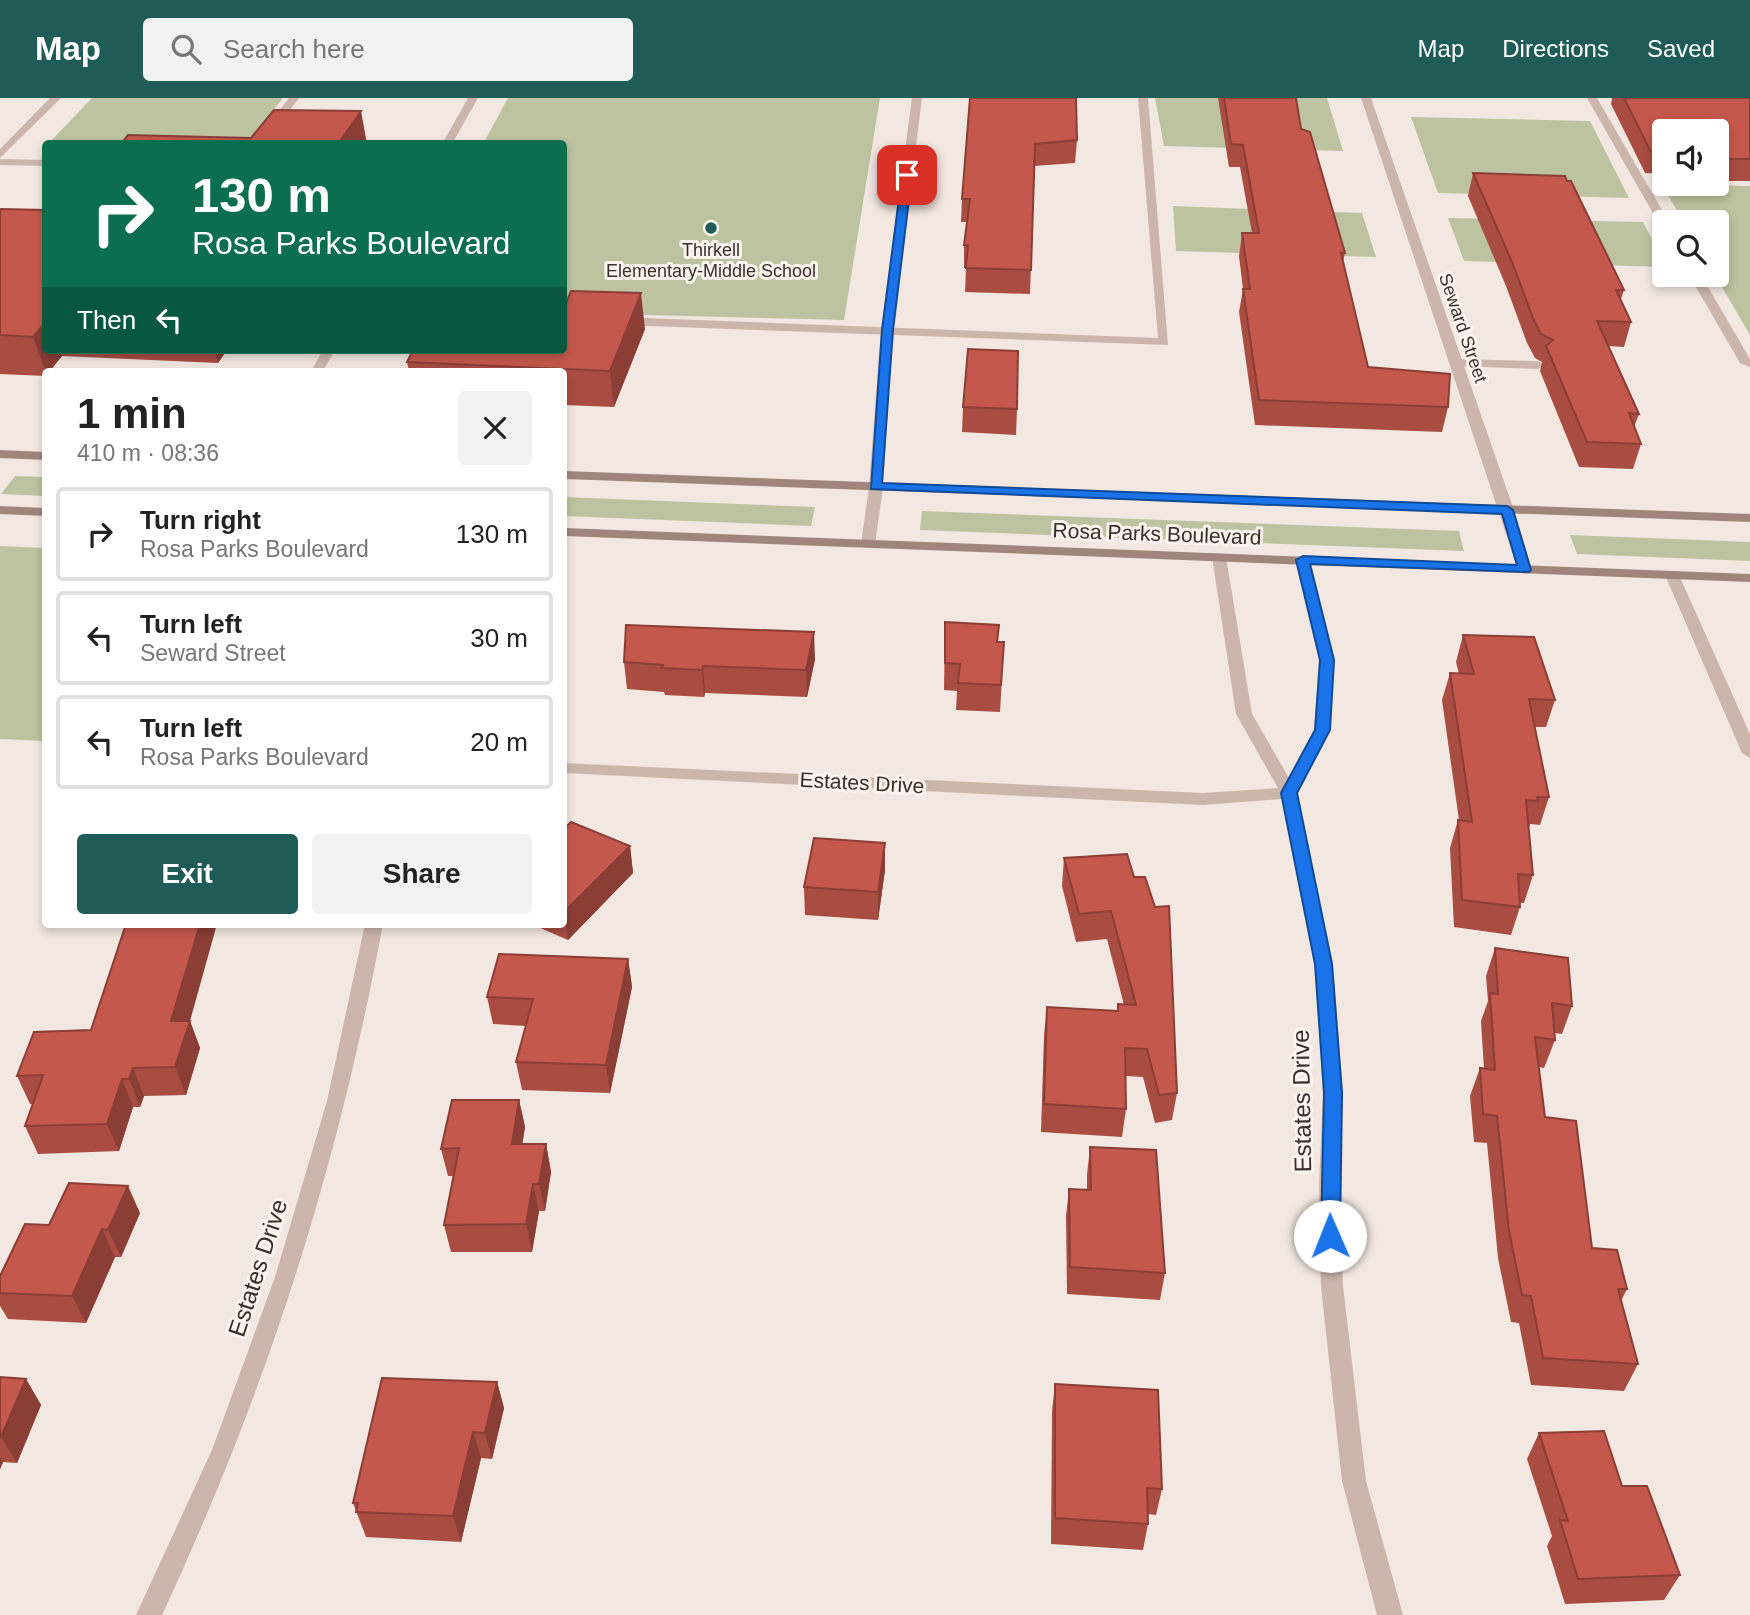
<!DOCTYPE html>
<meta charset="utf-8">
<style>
body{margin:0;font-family:Helvetica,sans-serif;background:#f2f2f2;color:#222;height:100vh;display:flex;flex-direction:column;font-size:26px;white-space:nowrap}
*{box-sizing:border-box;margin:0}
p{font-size:23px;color:#767676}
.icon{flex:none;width:38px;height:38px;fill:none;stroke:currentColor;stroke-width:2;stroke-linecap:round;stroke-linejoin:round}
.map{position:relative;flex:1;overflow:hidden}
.side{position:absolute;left:42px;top:270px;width:525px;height:560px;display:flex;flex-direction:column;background:#fff;border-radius:7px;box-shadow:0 4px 10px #0003}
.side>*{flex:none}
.hud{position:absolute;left:42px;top:42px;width:525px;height:214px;border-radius:7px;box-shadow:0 4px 10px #0003;background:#0b6e4f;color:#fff;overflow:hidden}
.controls{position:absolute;left:1652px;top:21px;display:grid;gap:14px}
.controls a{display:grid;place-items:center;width:77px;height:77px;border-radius:7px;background:#fff;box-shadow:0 4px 10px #0003;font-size:35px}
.pin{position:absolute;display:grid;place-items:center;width:60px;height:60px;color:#fff;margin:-30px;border-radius:14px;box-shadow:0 4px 10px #0006}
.me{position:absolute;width:77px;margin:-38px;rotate:359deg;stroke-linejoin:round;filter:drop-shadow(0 0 5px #0008)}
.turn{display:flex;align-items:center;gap:24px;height:147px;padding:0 35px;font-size:32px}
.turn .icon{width:91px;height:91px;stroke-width:2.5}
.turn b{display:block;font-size:49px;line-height:60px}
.then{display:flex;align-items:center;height:66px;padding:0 35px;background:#0003;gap:14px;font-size:26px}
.round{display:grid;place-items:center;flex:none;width:74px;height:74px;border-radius:7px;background:#f2f2f2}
.headline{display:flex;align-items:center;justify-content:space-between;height:119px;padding:0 35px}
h1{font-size:42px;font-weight:700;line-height:52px}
.action{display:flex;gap:14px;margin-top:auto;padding:14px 35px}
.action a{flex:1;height:80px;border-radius:7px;background:#205c57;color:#fff;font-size:28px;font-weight:700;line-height:80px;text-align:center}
.action a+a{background:#f2f2f2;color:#222}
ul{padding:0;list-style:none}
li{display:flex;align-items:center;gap:21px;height:94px;margin:0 14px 10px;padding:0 21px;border:4px solid #e0e0e0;border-radius:7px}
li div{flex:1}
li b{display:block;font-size:26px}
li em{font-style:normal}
header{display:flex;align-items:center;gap:42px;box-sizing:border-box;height:98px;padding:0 35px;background:#205c57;color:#fff}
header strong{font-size:33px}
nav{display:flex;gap:38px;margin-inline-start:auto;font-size:24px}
.search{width:490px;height:63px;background:#f2f2f2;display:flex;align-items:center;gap:18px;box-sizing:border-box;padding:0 24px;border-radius:7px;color:#767676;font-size:26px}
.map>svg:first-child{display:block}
</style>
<header>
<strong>Map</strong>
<div class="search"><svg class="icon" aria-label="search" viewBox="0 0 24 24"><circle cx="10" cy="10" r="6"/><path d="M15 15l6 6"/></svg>Search here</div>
<nav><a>Map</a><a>Directions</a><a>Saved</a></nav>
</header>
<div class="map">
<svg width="1750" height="1517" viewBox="0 0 1750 1517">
<rect width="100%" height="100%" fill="#f3e8e1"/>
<g fill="#bdc3a0">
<path d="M92 0H283L247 45 48 46Z"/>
<path d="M508 0H880L844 222 564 215V46H483Z"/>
<path d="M1155 0H1327L1343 53 1164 48Z"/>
<path d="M1411 19 1590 23 1629 100 1438 95Z"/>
<path d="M1661 86 1750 88V237L1715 177 1717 124H1684Z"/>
<path d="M1173 108 1362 115 1376 159 1176 153Z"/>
<path d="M1448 120 1643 124 1664 164V169L1464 163Z"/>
<path d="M15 378 45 379V398L1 396Z"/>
<path d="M564 399 815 409 811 428 564 418Z"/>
<path d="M922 413 1459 433 1464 453 920 432Z"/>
<path d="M1570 437 1750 444V463L1577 456Z"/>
<path d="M0 448 45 450V643L0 641Z"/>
</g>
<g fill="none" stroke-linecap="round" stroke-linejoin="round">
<g fill="#ccb6ac" fill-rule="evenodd">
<path d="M289 0H299L264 46H253Z"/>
<path d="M1138 0H1148L1168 247 621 227 615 223 621 219 1158 240Z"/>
<path d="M1587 0H1597L1669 124H1664V127L1658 124Z"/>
<path d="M0 61 46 62V68L0 67Z"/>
<path d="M1689 177H1701L1750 261V269L1740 265Z"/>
<path d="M1457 261 1538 263 1544 267 1538 271 1453 268 1451 265Z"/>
<path d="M1672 473 1679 477 1750 636V660L1742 655 1665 477Z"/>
</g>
<g fill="#ccb6ac" fill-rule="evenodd">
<path d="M50 0H61L0 60V51Z"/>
<path d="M468 0H478L452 46H442Z"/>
<path d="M912 0H922L893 231 883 389 875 446 868 450 861 446 869 389 881 231Z"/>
<path d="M1361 0H1371L1514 412 1532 472 1530 475 1525 476 1518 472Z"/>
<path d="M323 252H335L323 273H311Z"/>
<path d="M1219 455 1226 459 1252 616 1289 680 1314 632 1319 562 1296 462 1298 459 1303 458 1310 462 1335 562 1330 632 1297 695 1333 866 1343 995 1339 1087 1343 1188 1366 1383 1403 1517H1377L1342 1383 1321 1188 1319 1087 1323 995 1315 866 1282 701 1203 707 564 675V665L1203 695 1278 690 1236 616 1212 459Z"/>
<path d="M365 826H383C337 1073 268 1289 162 1517H136L212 1352 275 1179 327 1003Z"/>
</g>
<g fill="#a0857d" fill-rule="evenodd">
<path d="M0 352 46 354V362L0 360Z"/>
<path d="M564 373 1750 416V424L564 381Z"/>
<path d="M0 408 46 410V418L0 416Z"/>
<path d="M564 430 1750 476V484L564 438Z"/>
</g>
</g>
<g fill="#a94c42">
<path d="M970 0 1077 42 1075 65 1034 68 1030 196 965 194 966 170H964V147L967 124H961L962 101Z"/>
<path d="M1218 0H1296L1301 31 1345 155 1343 164 1368 269 1448 309 1442 334 1255 327 1239 214 1243 191 1239 158 1242 135H1252L1240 69H1229Z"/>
<path d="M1612 0H1750V83H1722L1719 78H1717V33H1664V76L1645 75 1611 6Z"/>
<path d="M1473 75 1624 192 1621 201 1631 224 1624 249 1608 248 1639 316 1634 329 1641 346 1633 371 1579 369 1540 273 1542 264 1535 260 1527 245 1506 188 1468 98Z"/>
<path d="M0 111 46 252H227L218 265 62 258 46 273V278L0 276Z"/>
<path d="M645 231 614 309 564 307V273H409L407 264 564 252Z"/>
<path d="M963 309 1017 311 1016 337 962 334Z"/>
<path d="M945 524 998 544H1004L1000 614 956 612 957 593 944 592Z"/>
<path d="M1463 537 1555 602 1546 629H1534L1549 699 1540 727 1530 726 1529 730 1533 777 1524 805H1520V809L1511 837 1454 829 1450 750 1458 722H1459L1442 602 1450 575 1459 576 1456 564Z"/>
<path d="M815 561 807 599 705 595 704 599 665 597 664 594 627 591 624 564Z"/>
<path d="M564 731 630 748 633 775 568 842 531 826H564Z"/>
<path d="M1127 756 1177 995 1172 1022 1155 1025 1143 979 1126 978V1011L1122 1039 1041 1034 1044 937 1047 909 1117 913 1118 906 1124 907 1107 841 1076 844 1062 788 1064 760Z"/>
<path d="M885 772 878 822 805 817 804 789Z"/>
<path d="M1495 850 1572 908 1562 936 1554 935 1555 942 1544 970 1538 969 1545 1019 1592 1150 1627 1191 1621 1203 1638 1266 1624 1293 1531 1287 1519 1225 1511 1224 1498 1160 1487 1045 1474 1044 1470 998 1480 970 1484 971 1481 923 1488 903 1486 878Z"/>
<path d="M628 861 632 889 610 995 522 992 516 964 526 928 493 926 487 899Z"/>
<path d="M190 923 200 950 186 997 144 998 140 1009H133L119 1053 38 1056 25 1028 33 1006H30L17 978 91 932Z"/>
<path d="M519 1002 525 1029 522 1046H546L551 1074 545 1113H539L532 1154H451L444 1127 453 1078H448L441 1051Z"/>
<path d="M1090 1049 1165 1175 1160 1202 1067 1196 1066 1118 1069 1091 1087 1092V1077Z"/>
<path d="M140 1115 121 1159H115L86 1225 8 1221 0 1208V1178L49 1127Z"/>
<path d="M0 1279 26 1281 41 1307 17 1365 3 1364 0 1371Z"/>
<path d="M497 1284 504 1310 492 1361 481 1360 461 1444 366 1439 353 1405Z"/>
<path d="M1055 1286 1162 1391 1156 1417 1148 1416V1426L1143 1452 1051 1446 1052 1313Z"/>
<path d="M1539 1335 1622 1388 1680 1477 1664 1502 1565 1506 1547 1448 1552 1438 1527 1361Z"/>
</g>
<g fill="#8a3e36">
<path d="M361 13 367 46H338Z"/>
<path d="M641 195 645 231 614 309 610 273Z"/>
<path d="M46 224V252H60L62 258 50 273H46V275L33 239Z"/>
<path d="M215 252H227L218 265Z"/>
<path d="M814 534 815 561 807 599 806 572Z"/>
<path d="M703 568 705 595 704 599 702 572Z"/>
<path d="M885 745V772L878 822V794Z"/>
<path d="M630 748 633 775 568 842 564 814Z"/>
<path d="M200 826H217L190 923 200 950 186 997 175 969 171 923Z"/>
<path d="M628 861 632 889 610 995 606 967Z"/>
<path d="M133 970 144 998 140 1009 129 981Z"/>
<path d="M122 981 133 1009 119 1053 107 1026Z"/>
<path d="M519 1002 525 1029 518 1074 512 1046Z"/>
<path d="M546 1046 551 1074 545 1113 539 1086Z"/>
<path d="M533 1086 539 1113 532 1154 526 1126Z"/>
<path d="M128 1088 140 1115 121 1159 108 1132Z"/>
<path d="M102 1131 115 1159 86 1225 72 1198Z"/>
<path d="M26 1281 41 1307 17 1365 1 1339Z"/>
<path d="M497 1284 504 1310 492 1361 485 1335Z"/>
<path d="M473 1334 481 1360 461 1444 453 1418Z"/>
<path d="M0 1359 3 1364 0 1371Z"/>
</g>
<g fill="#c5584d" stroke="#8a3e36" stroke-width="2">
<path d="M970 0H1076L1077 42 1035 46 1031 172 966 170 968 147H964L970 101H962Z"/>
<path d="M1224 0H1296L1301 31 1310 34 1345 155H1341L1368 269 1450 276 1448 309 1259 302 1243 191H1250L1242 135H1259L1243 47 1231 46Z"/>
<path d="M1624 0H1750V61H1729L1726 56H1717V33H1664V54H1651Z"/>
<path d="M274 12 361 13 338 46H121L128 37 251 40Z"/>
<path d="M1473 75 1565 78 1567 83H1571L1624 192H1616L1631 224 1597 223 1639 316 1629 315 1641 346 1587 344 1546 248 1553 242 1541 236 1533 220 1512 164Z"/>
<path d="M0 111 46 112V224L33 239 0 237Z"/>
<path d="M571 193 641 195 610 273 407 264 413 252H564V210Z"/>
<path d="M968 251 1018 253 1017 311 963 309Z"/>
<path d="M945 524 999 527 997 544H1004L1001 587 958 585 960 566 945 565Z"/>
<path d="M626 527 814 534 806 572 703 568 702 572 662 570 663 567 624 564Z"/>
<path d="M1463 537 1534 539 1555 602 1529 601 1549 699H1537L1538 703 1526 702 1533 777 1518 776 1520 809 1462 802 1458 722 1472 724 1450 575 1474 576Z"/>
<path d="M571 724 630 748 564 814V731Z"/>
<path d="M814 740 885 745 878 794 804 789Z"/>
<path d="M1127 756 1134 779H1145L1155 809 1169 808 1177 995 1159 997 1147 951 1125 950 1126 1011 1044 1006 1047 909 1118 913V906L1136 907 1111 813 1079 816 1064 760Z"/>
<path d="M126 826H200L171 923H190L175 969 133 970 129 981H122L107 1026 25 1028 43 977 17 978 34 934 91 932Z"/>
<path d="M1495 850 1568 860 1572 908 1552 905 1555 942 1535 939 1545 1019 1576 1023 1592 1150 1617 1152 1627 1191H1618L1638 1266 1543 1260 1531 1198 1522 1197 1509 1133 1497 1018 1483 1016 1480 970 1495 972 1490 895 1498 896Z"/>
<path d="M499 856 628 861 606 967 516 964 533 901 487 899Z"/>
<path d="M452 1002H519L512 1046H546L539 1086H533L526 1126 444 1127 459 1050 441 1051Z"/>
<path d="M1090 1049 1156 1052 1165 1175 1070 1169 1069 1091 1091 1092Z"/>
<path d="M69 1085 128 1088 108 1132 102 1131 72 1198 0 1195V1178L25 1126 49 1127Z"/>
<path d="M0 1279 26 1281 1 1339 0 1338Z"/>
<path d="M382 1280 497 1284 485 1335 473 1334 453 1418 356 1414 358 1405H353Z"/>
<path d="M1055 1286 1158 1292 1162 1391 1147 1390 1148 1426 1055 1420Z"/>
<path d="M1604 1333 1622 1388H1647L1680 1477 1578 1481 1560 1422 1568 1423 1539 1335Z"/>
</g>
<path fill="#1a73e8" stroke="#114b97" stroke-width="2" d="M907 74 912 77 893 232 882 385 1507 408 1513 412 1531 472 1529 474 1310 466 1334 562 1330 632 1297 695 1332 866 1342 995 1340 1138 1337 1143 1330 1146 1323 1143 1321 1138 1324 995 1315 866 1281 695 1315 632 1320 562 1296 462 1303 458 1517 467 1502 416 871 391 882 232 902 77Z"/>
<circle fill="#205c57" stroke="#fbf3ee" stroke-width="2.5" cx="711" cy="130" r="7"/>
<g text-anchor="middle" stroke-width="6" stroke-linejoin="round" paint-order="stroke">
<g font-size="18" fill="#3a2e2b" stroke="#fbf3ee">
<text x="711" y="158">Thirkell<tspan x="711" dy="21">Elementary-Middle School</tspan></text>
</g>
<g font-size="18" fill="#3a2e2b" stroke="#fbf3ee">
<text transform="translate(1463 230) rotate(71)" y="6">Seward Street</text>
</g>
<g font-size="21" fill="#3a2e2b" stroke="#fbf3ee">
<text transform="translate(1157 436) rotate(2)" y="7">Rosa Parks Boulevard</text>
<text transform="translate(862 685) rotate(3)" y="7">Estates Drive</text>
</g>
<g font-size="24" fill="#3a2e2b" stroke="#fbf3ee">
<text transform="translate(1302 1003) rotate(-91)" y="8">Estates Drive</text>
<text transform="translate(258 1170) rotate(-72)" y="8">Estates Drive</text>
</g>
</g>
</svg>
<div class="controls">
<a><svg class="icon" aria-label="sound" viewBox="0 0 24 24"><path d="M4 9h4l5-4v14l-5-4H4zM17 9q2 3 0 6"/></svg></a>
<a><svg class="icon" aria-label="search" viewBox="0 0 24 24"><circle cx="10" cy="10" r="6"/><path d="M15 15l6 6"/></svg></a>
</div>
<div class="pin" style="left:907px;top:77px;background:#d93025"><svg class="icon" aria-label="arrive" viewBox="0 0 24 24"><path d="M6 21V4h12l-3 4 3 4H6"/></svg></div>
<svg class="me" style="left:1330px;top:1138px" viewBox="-20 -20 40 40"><circle r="19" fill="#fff"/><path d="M0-13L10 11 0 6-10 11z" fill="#1a73e8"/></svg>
<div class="hud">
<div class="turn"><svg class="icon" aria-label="right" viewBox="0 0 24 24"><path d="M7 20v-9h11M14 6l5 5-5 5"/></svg><div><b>130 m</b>Rosa Parks Boulevard</div></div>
<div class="then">Then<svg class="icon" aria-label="left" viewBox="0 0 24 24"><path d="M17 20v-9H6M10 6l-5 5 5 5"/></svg></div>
</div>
<section class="side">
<div class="headline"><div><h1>1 min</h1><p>410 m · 08:36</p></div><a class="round"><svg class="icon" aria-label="close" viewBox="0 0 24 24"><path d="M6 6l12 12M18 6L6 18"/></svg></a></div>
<ul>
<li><svg class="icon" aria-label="right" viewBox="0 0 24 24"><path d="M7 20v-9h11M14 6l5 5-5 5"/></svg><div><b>Turn right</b><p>Rosa Parks Boulevard</p></div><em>130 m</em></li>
<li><svg class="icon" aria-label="left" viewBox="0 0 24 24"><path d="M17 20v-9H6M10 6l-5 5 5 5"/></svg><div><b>Turn left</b><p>Seward Street</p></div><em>30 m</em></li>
<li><svg class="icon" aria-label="left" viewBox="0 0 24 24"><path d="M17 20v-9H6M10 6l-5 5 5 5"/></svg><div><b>Turn left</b><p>Rosa Parks Boulevard</p></div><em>20 m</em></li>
</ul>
<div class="action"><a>Exit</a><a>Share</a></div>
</section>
</div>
